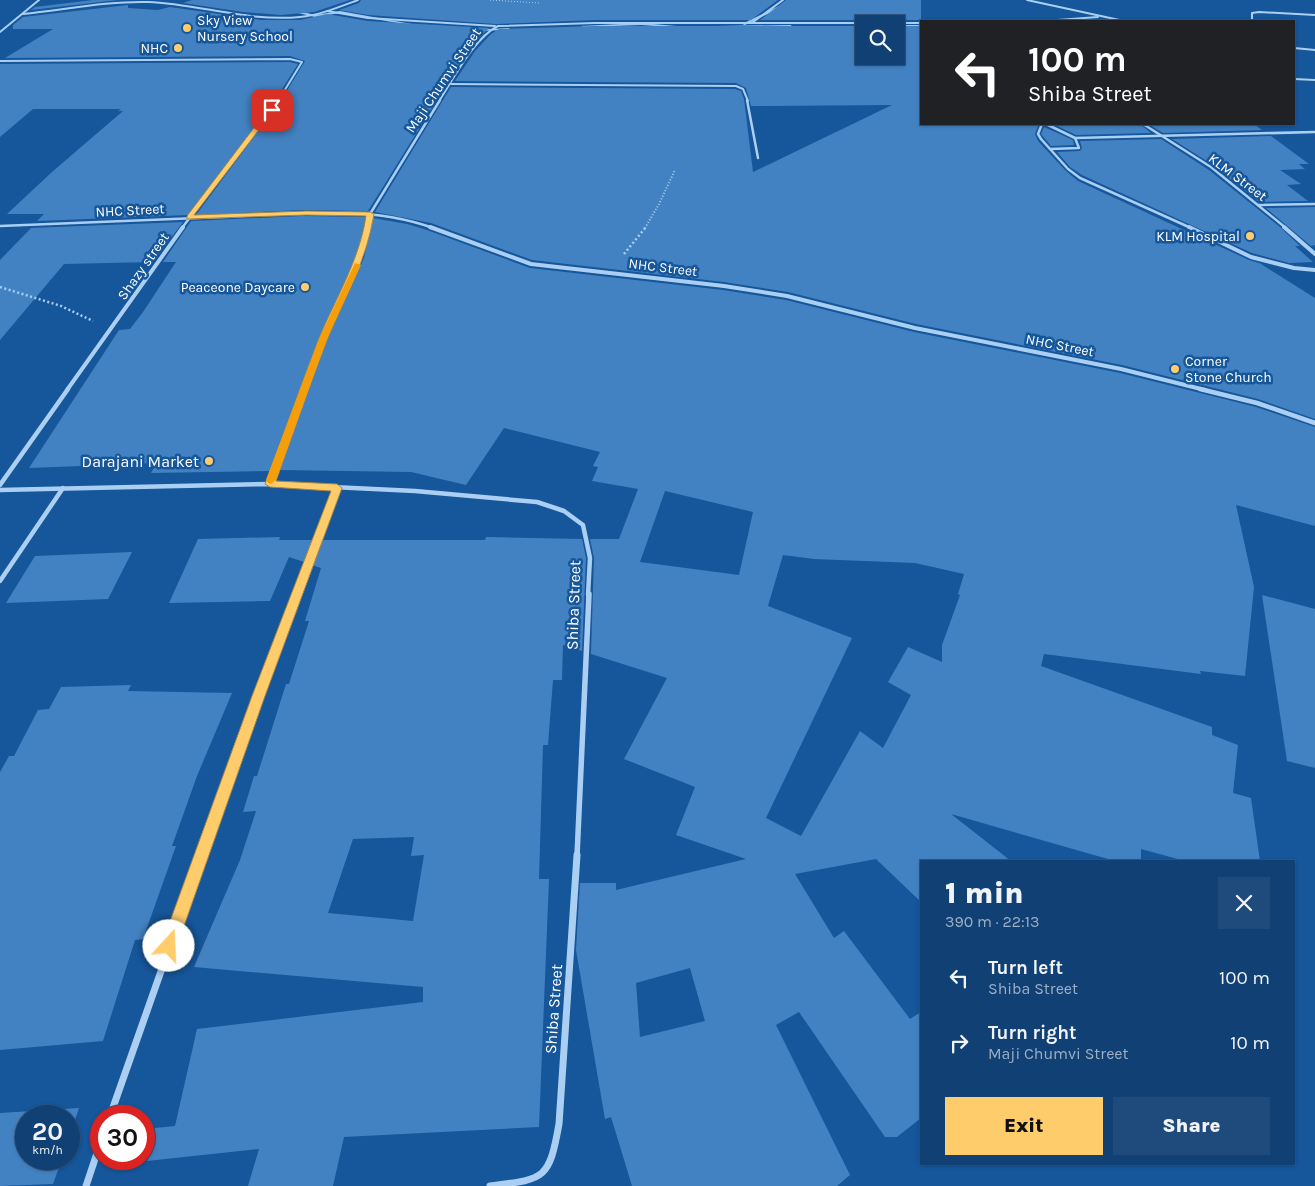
<!DOCTYPE html>
<meta charset="utf-8">
<style>
body{margin:0;font-family:Karla,sans-serif;background:#1e4b7c;color:#f1f3f6;height:100vh;display:flex;flex-direction:column;font-size:19px;white-space:nowrap}
*{box-sizing:border-box;margin:0}
p{font-size:16px;color:#9cafc5}
.icon{flex:none;width:28px;height:28px;fill:none;stroke:currentColor;stroke-width:2;stroke-linecap:round;stroke-linejoin:round}
.map{position:relative;flex:1;overflow:hidden}
.drawer{position:absolute;left:920px;top:860px;width:375px;height:305px;display:flex;flex-direction:column;background:#104074;border-radius:0px;box-shadow:0 1px 4px #0004,0 0 0 1px #305986}
.drawer>*{flex:none}
.guide{position:absolute;left:920px;top:20px;width:375px;height:105px;border-radius:0px;box-shadow:0 1px 4px #0004,0 0 0 1px #305986;background:#202124;color:#fff;overflow:hidden}
.tools{position:absolute;left:855px;top:15px;display:grid;gap:10px}
.tools a{display:grid;place-items:center;width:50px;height:50px;border-radius:0px;background:#104074;box-shadow:0 1px 4px #0004,0 0 0 1px #305986;font-size:25px}
.speed{position:absolute;left:15px;top:1105px;display:flex;gap:10px;font-size:25px;font-weight:700;text-align:center}
.speed>*{display:grid;place-content:center;width:65px;height:65px;border-radius:50%;background:#104074;box-shadow:0 1px 4px #0004,0 0 0 1px #305986;line-height:1}
.speed small{font-size:12px;font-weight:400}
.speed .limit{border:8px solid #d22;background:#fff;color:#111}
.pin{position:absolute;display:grid;place-items:center;width:42px;height:42px;color:#fff;margin:-21px;border-radius:10px;box-shadow:0 2px 8px #0006}
.me{position:absolute;width:55px;margin:-28px;rotate:20deg;stroke-linejoin:round;filter:drop-shadow(0 0 4px #0008)}
.turn{display:flex;align-items:center;gap:18px;height:105px;padding:0 25px;font-size:22px}
.turn .icon{width:65px;height:65px;stroke-width:2.5}
.turn b{display:block;font-size:35px;line-height:42px}
.round{display:grid;place-items:center;flex:none;width:52px;height:52px;border-radius:0px;background:#1e4b7c}
.head{display:flex;align-items:center;justify-content:space-between;height:85px;padding:0 25px}
h1{font-size:30px;font-weight:800;line-height:38px}
.action{display:flex;gap:10px;margin-top:auto;padding:10px 25px}
.action a{flex:1;height:58px;border-radius:0px;background:#ffcc6b;color:#111;font-size:20px;font-weight:800;line-height:58px;text-align:center}
.action a+a{background:#1e4b7c;color:#f1f3f6}
ul{padding:0;list-style:none}
li{display:flex;align-items:center;gap:15px;height:65px;padding:0 25px}
li div{flex:1}
li b{display:block;font-size:19px}
li em{font-style:normal}
.map>svg:first-child{display:block}
</style>
<div class="map">
<svg width="1315" height="1186" viewBox="0 0 1315 1186">
<rect width="100%" height="100%" fill="#16569a"/>
<g fill="none" stroke-linecap="round" stroke-linejoin="round">
<g fill="#9dcaf5" fill-rule="evenodd">
<path d="M266 0H270L275 5 315 15 340 11 417 25 415 26 340 13 315 17 273 7Z"/>
<path d="M779 6 782 7 745 25 742 24Z"/>
<path d="M641 23 688 27 686 28 641 25 583 27 581 26Z"/>
<path d="M791 25 792 27H714L716 26Z"/>
<rect x="896" y="25" width="25" height="2"/>
<path d="M509 28 510 30 474 31 472 30Z"/>
</g>
</g>
<g fill="#4382c2" fill-rule="evenodd">
<path d="M93 0H118L31 10 35 7Z"/>
<path d="M192 0H350L314 12 281 15 243 12 183 3Z"/>
<path d="M361 0H778L751 20H595L496 24 368 15 339 10 359 3Z"/>
<path d="M786 0H921V20H760Z"/>
<path d="M128 5V8L158 10 170 7 261 20H300L327 14 368 21 489 28 479 38 463 58 368 211 302 210 196 215 280 102 305 61 290 56 5 58 53 29H13V25L23 17Z"/>
<path d="M595 26H864V56H896V26H921V124H1039L1035 134 1038 141 1066 171 1078 181 1249 260 1262 264H1261L1315 298V419L1258 399 1122 365 916 324 788 292 724 282 532 260 431 223 375 212 451 87 735 89 741 91 744 99 753 172 892 105 751 106 746 88 736 83 455 81 475 51 491 34 499 29Z"/>
<path d="M290 62 298 64 277 97 188 215 37 221 44 214H7L52 172 123 111H118L121 109H33L0 137V64Z"/>
<path d="M1053 124H1140L1151 133 1076 135Z"/>
<path d="M1148 124H1254L1262 130 1163 133Z"/>
<path d="M1044 127 1073 140 1074 145 1051 146 1041 134Z"/>
<path d="M1271 136 1309 164H1299L1305 169 1280 170 1301 184 1287 185 1308 201 1259 202 1213 165 1172 139Z"/>
<path d="M1161 139 1209 170 1280 227 1300 246H1295L1313 262 1289 263 1252 253 1082 175 1070 167 1057 152 1080 151 1082 148 1080 141Z"/>
<path d="M1315 207V245L1311 246 1266 208Z"/>
<path d="M302 216 366 217 357 255 317 344 271 471 151 473 157 463 29 468 119 330 130 329 143 312 176 262H163L191 221Z"/>
<path d="M373 218 407 224 427 230 530 268 723 290 786 300 914 332 1120 373 1256 407 1315 427V526L1236 505 1254 587 1245 676 1200 671 1201 674 1044 654 1041 666 1212 727V735L1238 745 1233 793 1251 798 1260 861H1185L1141 849V861H1115L951 814 1011 861H921V902L876 859 795 874 834 938 844 931 910 1019 921 1012V1118L897 1137H885L799 1012 776 1025 850 1175 837 1186H632L611 1117 605 1119 576 950 580 883H616V890L746 859 676 835 695 787 624 759 667 678 591 654 594 558 590 539H619L638 489 592 481 598 467 593 466 600 452 504 428 466 485 411 472 279 470 324 346 364 258ZM665 491 753 512 739 575 640 562ZM783 555 814 559 915 563 964 574 958 594 960 595 942 645V662L908 647 888 682 911 695 883 748 860 731 801 836 766 818 852 638 768 606ZM690 968 705 1021 640 1037 636 983Z"/>
<path d="M183 222 153 262 64 264 0 340V260L31 228Z"/>
<path d="M280 537 279 540H313L304 562 289 557 270 601 169 603 198 539Z"/>
<path d="M486 537 582 539 586 558 582 651 563 645 562 680H553L548 745H543L539 879H549L539 1127 344 1137 333 1186H248L259 1149 147 1161 155 1128 175 1126 197 1029 423 1002V987L194 967 240 860 256 811 243 812 254 776H257L286 684H289L309 621H305L321 568 312 565 321 540H485ZM414 837 411 856 424 855 413 921 328 913 353 839Z"/>
<path d="M132 552 108 599 6 603 35 556Z"/>
<path d="M1262 595 1315 609V768L1287 761Z"/>
<path d="M131 685 128 691 232 693 197 776 172 846H176L143 939 135 940 103 1041 0 1050V772L9 756H14L38 710 49 709 61 687Z"/>
<path d="M79 1108 69 1138V1116H26V1159H62L53 1184 0 1186V1113Z"/>
</g>
<g fill="none" stroke-linecap="round" stroke-linejoin="round">
<path stroke="#aacff2" stroke-width="1" stroke-dasharray="1 2" stroke-linecap="butt" d="M490 0 539 3"/>
<path stroke="#aacff2" stroke-width="2" stroke-dasharray="1 2" stroke-linecap="butt" d="M645 228 659 204 675 170"/>
<g stroke="#aacff2" stroke-width="2.5" stroke-dasharray="2 2.5" stroke-linecap="butt">
<path d="M624 254 646 227"/>
<path d="M0 287 61 306 93 321"/>
</g>
<g stroke="#aacff2" stroke-width="2">
<path d="M1027 0 1124 21"/>
<path d="M327 11 368 18 495 26"/>
<path d="M23 14C64 10 106 1 148 2 199 4 248 22 300 17 320 15 339 7 358 0"/>
<path d="M1044 21 1098 17"/>
<path d="M1252 21V13L1259 12 1315 15"/>
<path d="M753 22 783 0"/>
<path d="M0 32 39 0"/>
<path d="M1294 48 1315 50"/>
<path d="M0 61 290 59 302 62 278 101"/>
<path d="M1294 79 1315 80"/>
<path d="M451 84 736 86 743 89 748 101"/>
<path d="M439 101C454 78 474 38 498 26L595 23H921"/>
</g>
<g stroke="#aacff2" stroke-width="2.5">
<path d="M747 100 758 158"/>
<path d="M1042 124 1038 134 1041 139 1068 169 1080 178 1191 228"/>
<path d="M1046 124 1075 138"/>
<path d="M1143 124 1211 167 1286 228"/>
<path d="M1050 149 1079 148 1075 138 1315 132"/>
<path d="M1258 205 1315 204"/>
<path d="M0 226C74 223 149 220 223 217 292 214 367 204 433 228"/>
<path d="M182 228 278 100"/>
<path d="M368 228 370 214 440 100"/>
</g>
<g stroke="#aacff2" stroke-width="4">
<path d="M430 227 531 264 724 286 787 296 915 328 1121 369 1205 390"/>
<path d="M1189 227 1251 257 1294 268 1315 270"/>
<path d="M1284 227 1315 254"/>
<path d="M67 390 183 227"/>
<path d="M304 390C311 373 316 355 323 339 338 302 363 267 368 227"/>
</g>
<g stroke="#aacff2" stroke-width="4.5">
<path d="M1200 389 1257 403 1315 423"/>
<path d="M270 484 305 389"/>
<path d="M0 485 68 389"/>
<path d="M0 490 270 484 415 491 537 502 564 511 583 525 590 558 588 595"/>
<path d="M0 581 63 488"/>
<path d="M296 595 337 488"/>
</g>
<g stroke="#aacff2" stroke-width="5.5">
<path d="M202 856 258 696 297 594"/>
<path d="M577 856 589 594"/>
</g>
<g stroke="#aacff2" stroke-width="7">
<path d="M110 1116 202 855"/>
<path d="M86 1186 101 1141"/>
<path d="M490 1186C545 1179 549 1180 559 1124L577 855"/>
</g>
</g>
<path fill="#ffcc6b" stroke="#a68546" d="M269 108 274 110 194 215 306 211 370 212 374 214C366 263 345 296 327 340 309 386 293 434 276 481L337 484 342 488 265 696 177 946 174 951 169 954 163 951 161 946 252 696 331 491 270 487 265 484C283 436 300 388 318 341 335 299 359 262 366 216L306 215 187 219V216Z"/>
<path fill="#f59e0b" d="M355 263 361 265 327 339 276 480 271 484 268 483 266 480 319 339Z"/>
<g fill="#ffcc6b" stroke="#16569a" stroke-width="2">
<circle cx="187" cy="28" r="5"/>
<circle cx="178" cy="48" r="5"/>
<circle cx="1250" cy="236" r="5"/>
<circle cx="305" cy="287" r="5"/>
<circle cx="1175" cy="369" r="5"/>
<circle cx="209" cy="461" r="5"/>
</g>
<g text-anchor="middle" stroke-width="5" stroke-linejoin="round" paint-order="stroke">
<g font-size="14" fill="#fff" stroke="#16569a" text-anchor="end">
<text x="197" y="25" text-anchor="start">Sky View<tspan x="197" dy="16">Nursery School</tspan></text>
<text x="168" y="53">NHC</text>
<text x="1240" y="241">KLM Hospital</text>
<text x="295" y="292">Peaceone Daycare</text>
<text x="1185" y="366" text-anchor="start">Corner<tspan x="1185" dy="16">Stone Church</tspan></text>
</g>
<g font-size="14" fill="#fff" stroke="#16569a">
<text transform="translate(443 80) rotate(-56)" y="5">Maji Chumvi Street</text>
<text transform="translate(1238 177) rotate(37)" y="5">KLM Street</text>
<text transform="translate(130 210) rotate(-3)" y="5">NHC Street</text>
<text transform="translate(143 266) rotate(-55)" y="5">Shazy street</text>
<text transform="translate(663 267) rotate(7)" y="5">NHC Street</text>
<text transform="translate(1060 345) rotate(11)" y="5">NHC Street</text>
</g>
<g font-size="16" fill="#fff" stroke="#16569a" text-anchor="end">
<text x="199" y="467">Darajani Market</text>
</g>
<g font-size="16" fill="#fff" stroke="#16569a">
<text transform="translate(573 605) rotate(-88)" y="6">Shiba Street</text>
<text transform="translate(553 1009) rotate(-86)" y="6">Shiba Street</text>
</g>
</g>
</svg>
<div class="tools">
<a><svg class="icon" aria-label="search" viewBox="0 0 24 24"><circle cx="10" cy="10" r="6"/><path d="M15 15l6 6"/></svg></a>
</div>
<div class="speed"><div>20<small>km/h</small></div><div class="limit">30</div></div>
<div class="pin" style="left:272px;top:110px;background:#d93025"><svg class="icon" aria-label="arrive" viewBox="0 0 24 24"><path d="M6 21V4h12l-3 4 3 4H6"/></svg></div>
<svg class="me" style="left:169px;top:946px" viewBox="-20 -20 40 40"><circle r="19" fill="#fff"/><path d="M0-13L10 11 0 6-10 11z" fill="#ffcc6b"/></svg>
<div class="guide">
<div class="turn"><svg class="icon" aria-label="left" viewBox="0 0 24 24"><path d="M17 20v-9H6M10 6l-5 5 5 5"/></svg><div><b>100 m</b>Shiba Street</div></div>
</div>
<section class="drawer">
<div class="head"><div><h1>1 min</h1><p>390 m · 22:13</p></div><a class="round"><svg class="icon" aria-label="close" viewBox="0 0 24 24"><path d="M6 6l12 12M18 6L6 18"/></svg></a></div>
<ul>
<li><svg class="icon" aria-label="left" viewBox="0 0 24 24"><path d="M17 20v-9H6M10 6l-5 5 5 5"/></svg><div><b>Turn left</b><p>Shiba Street</p></div><em>100 m</em></li>
<li><svg class="icon" aria-label="right" viewBox="0 0 24 24"><path d="M7 20v-9h11M14 6l5 5-5 5"/></svg><div><b>Turn right</b><p>Maji Chumvi Street</p></div><em>10 m</em></li>
</ul>
<div class="action"><a>Exit</a><a>Share</a></div>
</section>
</div>
